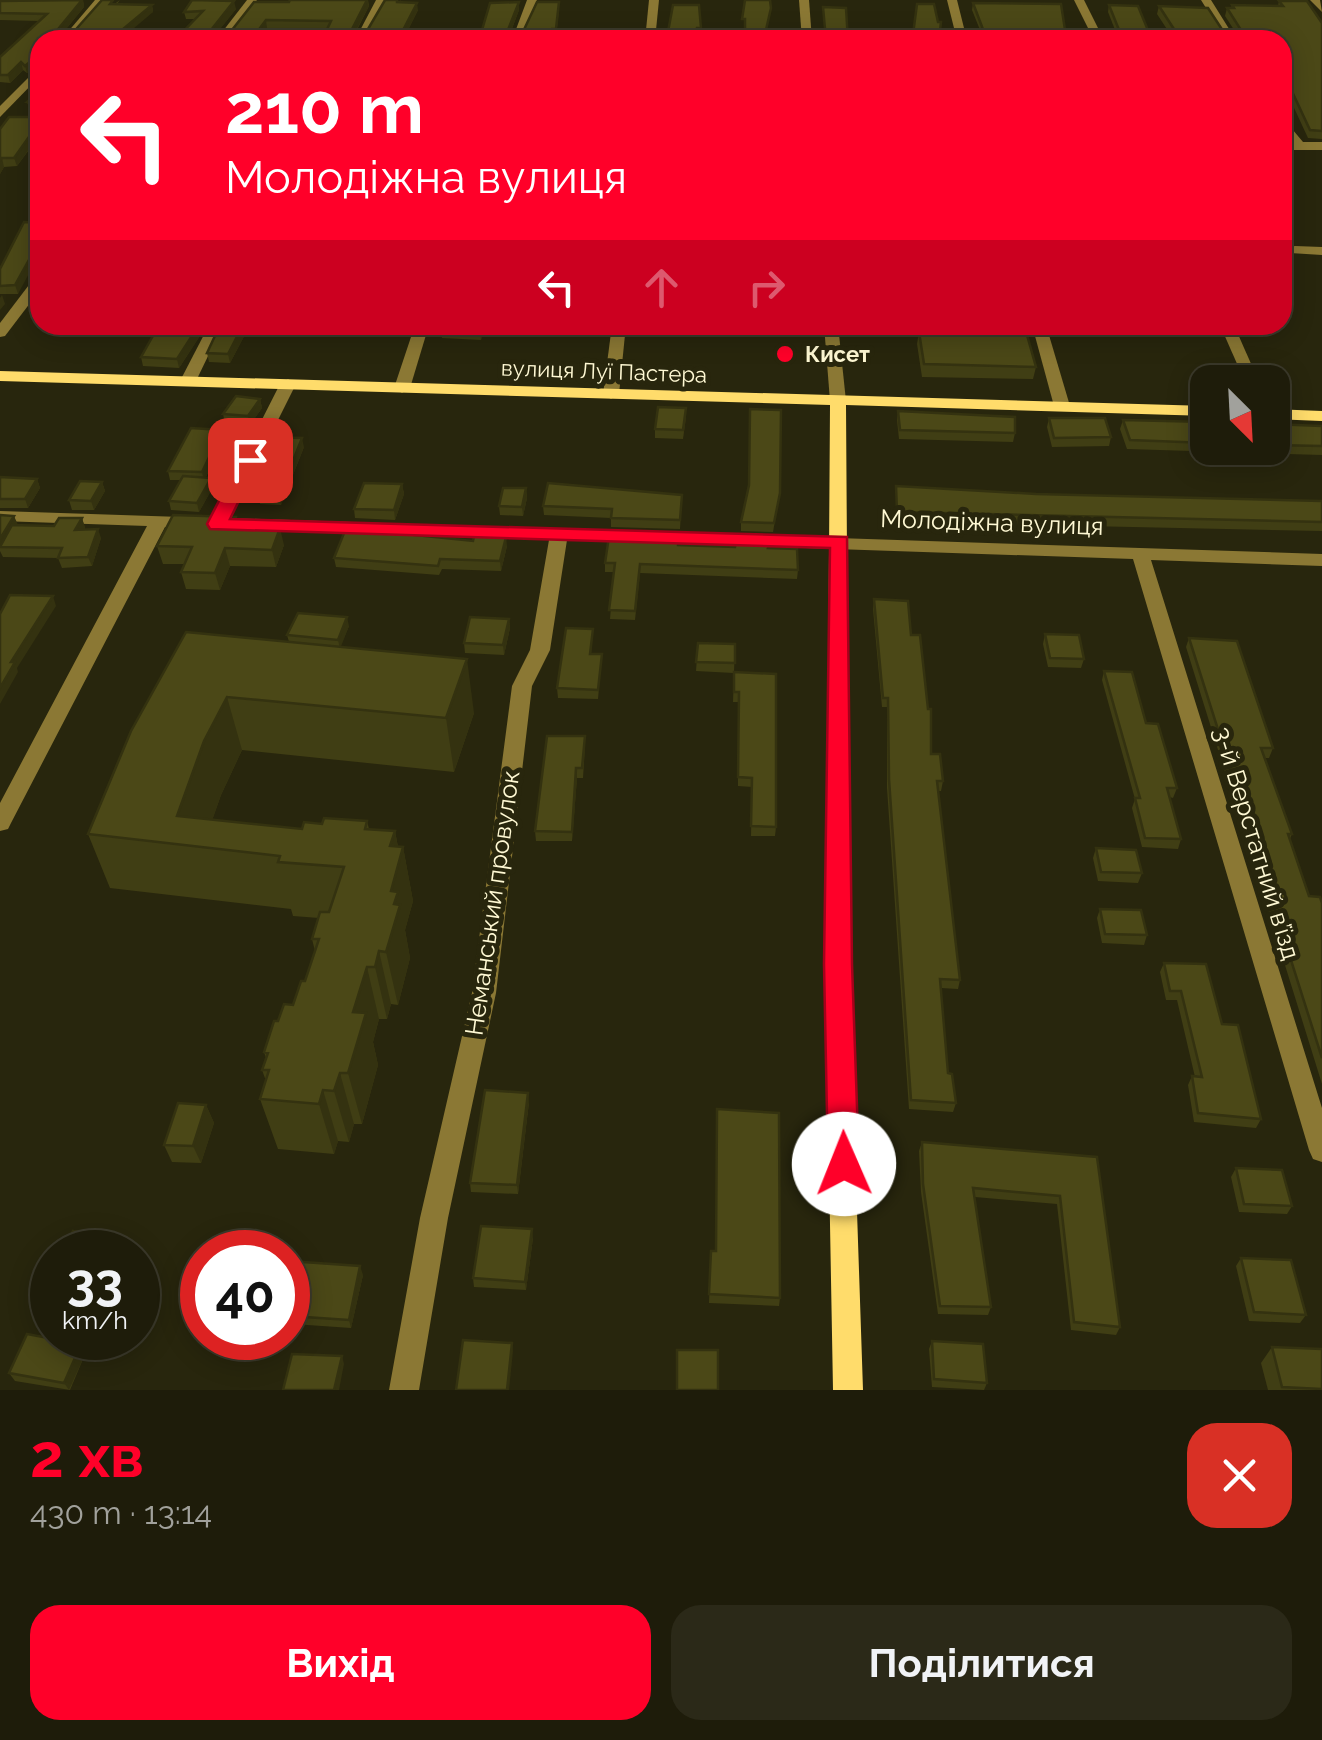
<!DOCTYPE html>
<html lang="uk">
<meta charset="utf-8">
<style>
body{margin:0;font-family:Raleway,sans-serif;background:#2b2918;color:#f1f3f6;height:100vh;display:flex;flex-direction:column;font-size:38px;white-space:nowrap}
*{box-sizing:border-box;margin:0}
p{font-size:32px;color:#a1a19c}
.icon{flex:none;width:55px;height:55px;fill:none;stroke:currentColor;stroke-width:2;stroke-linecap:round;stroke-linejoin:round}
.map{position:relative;height:1390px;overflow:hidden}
.sheet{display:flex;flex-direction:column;background:#1e1c0a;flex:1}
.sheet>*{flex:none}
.banner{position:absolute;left:30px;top:30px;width:1262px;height:305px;border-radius:30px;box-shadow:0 5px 25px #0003,0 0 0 2px #3c3a2b;background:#ff0029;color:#fff;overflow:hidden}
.needle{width:65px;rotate:156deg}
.buttons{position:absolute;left:1190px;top:365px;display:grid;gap:20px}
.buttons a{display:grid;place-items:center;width:100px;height:100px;border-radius:20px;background:#1e1c0a;box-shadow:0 5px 25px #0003,0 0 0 2px #3c3a2b;font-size:50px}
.speed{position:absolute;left:30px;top:1230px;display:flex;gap:20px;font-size:50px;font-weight:700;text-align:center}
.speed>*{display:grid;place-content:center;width:130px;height:130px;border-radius:50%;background:#1e1c0a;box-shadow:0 5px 25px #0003,0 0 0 2px #3c3a2b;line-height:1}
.speed small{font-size:25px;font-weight:400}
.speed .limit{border:15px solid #d22;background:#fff;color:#111}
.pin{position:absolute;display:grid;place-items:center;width:85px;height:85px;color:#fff;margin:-42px;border-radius:20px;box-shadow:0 5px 15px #0006}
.me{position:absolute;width:110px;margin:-55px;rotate:359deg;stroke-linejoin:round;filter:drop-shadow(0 0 8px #0008)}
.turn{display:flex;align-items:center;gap:35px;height:210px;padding:0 30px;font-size:45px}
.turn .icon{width:130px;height:130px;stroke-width:2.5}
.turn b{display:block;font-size:70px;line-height:85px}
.lanes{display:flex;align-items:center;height:95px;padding:0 30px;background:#0003;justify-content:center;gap:50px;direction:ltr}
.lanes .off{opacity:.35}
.round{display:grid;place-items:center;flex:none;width:105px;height:105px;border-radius:30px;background:#2b2918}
.headline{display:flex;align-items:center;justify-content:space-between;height:170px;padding:0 30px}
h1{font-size:60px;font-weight:700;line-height:75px;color:#ff0029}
.cta{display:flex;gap:20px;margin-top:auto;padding:20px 30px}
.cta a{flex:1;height:115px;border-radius:30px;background:#ff0029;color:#fff;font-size:40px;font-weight:700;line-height:115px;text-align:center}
.cta a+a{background:#2b2918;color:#f1f3f6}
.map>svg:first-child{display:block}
</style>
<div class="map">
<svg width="1322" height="1390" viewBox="0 0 1322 1390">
<rect width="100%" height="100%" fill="#28260d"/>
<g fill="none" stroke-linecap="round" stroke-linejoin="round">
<g fill="#8b7834" fill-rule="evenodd">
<path d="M95 0H106L72 40H61Z"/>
<path d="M247 0H257L227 40H216Z"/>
<path d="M376 0H386L365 40H355Z"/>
<path d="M527 0H537L522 40H512Z"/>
<path d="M649 0H659L655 40H645Z"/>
<path d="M799 0H809L812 40H802Z"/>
<path d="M947 0H957L967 40H957Z"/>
<path d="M1074 0H1084L1104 40H1094Z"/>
<path d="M1201 0H1211L1236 40H1226Z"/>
<path d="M1310 0H1320L1322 12Z"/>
<path d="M40 66V76L0 117V106Z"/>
<path d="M1282 117 1303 142H1322V150H1282V142H1290L1282 130Z"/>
<path d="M1295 246 1322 247V255L1290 253V247Z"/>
<path d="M40 276V290L5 336 0 337V323L35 277Z"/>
<path d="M209 325H223L196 381 188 386 182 384 180 381Z"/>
<path d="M415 325H429L410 388 402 393 394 388Z"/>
<path d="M612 325H626L619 394 611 399 603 394Z"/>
<path d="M824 325H838L846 401 838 406 830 401Z"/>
<path d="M1032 325H1046L1070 406 1068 409 1062 411 1054 406Z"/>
<path d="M1220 325H1234L1259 382H1245Z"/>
<path d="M288 379 296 384 229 518 1322 554V566L1151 560 1322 1108V1162L1313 1159 1309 1150 1133 559 567 540 550 650 532 686 496 993 448 1218 419 1390H389L420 1218 472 993 512 686 530 650 549 540 165 527 11 823 8 829 0 831V803L147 526 0 521V511L212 518 280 384Z"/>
</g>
<g fill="#ffdc6b" fill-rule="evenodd">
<path d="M0 371 1208 406V416L846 405 850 1003 863 1390H833L826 1003 830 405 0 381Z"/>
<path d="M1272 409 1322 411V421L1272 419Z"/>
</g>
</g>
<g fill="#403e14">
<path d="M83 0 84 7 62 34 70 36 120 0 117 4 152 5 153 12 40 63 27 73 23 70 10 83 0 82V57L39 21 0 20V1Z"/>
<path d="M290 0H368L369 6 355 34 364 36 401 0 400 2 418 10 403 40H322L327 29 267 28 258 40H175L196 19H186L184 12 227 1 236 9 215 35H228L289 2Z"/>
<path d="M1279 1 1322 23V139L1308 138 1282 82V40H1174L1157 14 1159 6 1225 34 1238 36 1225 16 1227 8H1231L1232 5 1278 6Z"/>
<path d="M973 3 1066 36 1065 40H984L972 10Z"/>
<path d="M1109 5 1152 40H1119L1108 12Z"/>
<path d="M519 10 510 34 511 36H521L559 10 556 37 479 40Z"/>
<path d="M40 93V111L30 110 27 102Z"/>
<path d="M40 117V135L17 166 4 167 0 174V129Z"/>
<path d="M40 223 18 294H0V269Z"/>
<path d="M207 325 179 368 143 366 141 357Z"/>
<path d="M250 325 230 363 209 362 207 353Z"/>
<path d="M485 325 481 340 442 338 441 328Z"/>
<path d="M980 325H1012L1013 334 1036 367 1033 379 922 377 917 344 919 332 981 333Z"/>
<path d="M260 399 262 408 250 425 225 423 223 414Z"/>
<path d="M898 411 1015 433 1013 442 899 439 897 420Z"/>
<path d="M686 417 683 439 655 438V429Z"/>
<path d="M1049 418 1111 437 1109 446 1052 447 1047 427Z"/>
<path d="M1123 420 1208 422V448H1272V424L1322 426V455L1127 449 1120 429Z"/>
<path d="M222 430 224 439 206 477 213 487 199 512 171 510 169 501 181 480H170L168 471Z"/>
<path d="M304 447 281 505 260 504 258 495 262 485 253 484 251 475Z"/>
<path d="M0 477 37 479 40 488 28 508H0Z"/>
<path d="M102 482 105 491 94 510H72L69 500Z"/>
<path d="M402 484 404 494 395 520 355 518 354 509Z"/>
<path d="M896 486 1036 494 1322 501V531L896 522Z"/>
<path d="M526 488 527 498 523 516 500 515 499 506Z"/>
<path d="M780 493 773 532 741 531V522Z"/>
<path d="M682 495 680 529 611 527V518L544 515 543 506Z"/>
<path d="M0 515 14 516 17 525 54 526 82 518 85 528 84 530 101 538 92 566 62 568 58 558 3 557 0 551Z"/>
<path d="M239 527 284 545 276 567 230 566 220 590 186 589 181 572 184 564H163L157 546Z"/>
<path d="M473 541 507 546 501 571 442 569 439 575 336 567 334 558Z"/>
<path d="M678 545 769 548 798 570 797 579 640 573 635 620 610 619 614 572H605V563Z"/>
<path d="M874 599 911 635 931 754 943 781 941 791H938L960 980 958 989 941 988 948 1073 956 1103 953 1112 909 1109 887 788V707H882L873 609Z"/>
<path d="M509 619 510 628 504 655 465 653 464 643Z"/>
<path d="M349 626 340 647 474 713 454 772 242 750 221 795 212 820 302 829 322 824 367 821 369 829 395 831 398 847H403L413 901 405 930 410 958 398 1005 391 1004 387 1019H379L373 1042 378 1065 362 1124H354L349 1142 338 1141 334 1154 278 1149 260 1099 266 1081 262 1070 266 1058 264 1052 278 1021 293 1005 305 981 315 951 312 939 319 918 293 916 291 909 110 888 88 834 131 731 289 642 287 635Z"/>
<path d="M593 629 591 654H602L598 699 558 698 557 688Z"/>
<path d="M1045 634 1084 659 1081 668 1048 667 1043 644Z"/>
<path d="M1189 638 1273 748 1269 758H1265L1292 834 1290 839 1309 896 1322 903V1084L1186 647Z"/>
<path d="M698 643 735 644 734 672 776 827 775 836H751L752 787 738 786V702H733L734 673 696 671Z"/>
<path d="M1104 671 1146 723 1177 788 1173 798 1170 797 1181 839 1178 849 1142 847 1132 808 1135 799 1102 680Z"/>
<path d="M585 746 583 778H577L572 841H536L535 831Z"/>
<path d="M1096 848 1142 873 1138 883 1098 881 1093 858Z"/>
<path d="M1100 909 1147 935 1144 945 1102 943 1097 918Z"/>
<path d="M1164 963 1222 1024 1261 1119 1256 1128 1194 1122 1188 1085 1192 1076 1195 1077 1177 1000H1166L1160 972Z"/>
<path d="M529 1102 518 1194 471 1192 470 1183Z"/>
<path d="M206 1105 214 1123 201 1163 172 1162 164 1145Z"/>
<path d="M922 1142 1097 1157 1120 1327 1116 1335 1071 1330 1057 1204 975 1197 991 1307 988 1315 938 1314 921 1192 919 1151Z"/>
<path d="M1236 1168 1292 1206 1287 1214 1239 1212 1231 1177Z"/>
<path d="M533 1238 526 1290 474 1287 473 1278Z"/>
<path d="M711 1251 780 1298 779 1306 709 1303Z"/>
<path d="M1241 1258 1306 1315 1300 1323 1249 1321 1236 1266Z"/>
<path d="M363 1275 351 1328 293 1324 290 1316Z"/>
<path d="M932 1341 987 1383 984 1390 932 1387 929 1349Z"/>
<path d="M81 1344 86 1352 70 1390 15 1381 9 1373Z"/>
<path d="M1272 1347 1322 1349V1390H1268L1261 1363Z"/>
</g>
<g fill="#343210">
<path d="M83 0 84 7 57 40 55 33Z"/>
<path d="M367 0 369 6 351 40 350 33Z"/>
<path d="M234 1 236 9 213 38 211 30Z"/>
<path d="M519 2V10L508 39V30Z"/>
<path d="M417 3 418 10 403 40H398Z"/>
<path d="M152 5 153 12 120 40H110Z"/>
<path d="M266 20 267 28 258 40H251Z"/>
<path d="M38 55 40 62 27 73 25 66Z"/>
<path d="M21 62 23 70 10 83 8 75Z"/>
<path d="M36 127 39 135 17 166 14 158Z"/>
<path d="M2 158 4 167 0 174V161Z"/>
<path d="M40 240V253L18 294 15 285Z"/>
<path d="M2 295 5 304 0 310V298Z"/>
<path d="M199 325H207L179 368 177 359Z"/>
<path d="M243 325H250L230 363 228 354Z"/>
<path d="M481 325H485L481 340 480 330Z"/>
<path d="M260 399 262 408 250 425 248 416Z"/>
<path d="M222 430 224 439 204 481 202 472Z"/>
<path d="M302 438 304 447 281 505 279 496Z"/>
<path d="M211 478 213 487 199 512 197 503Z"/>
<path d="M37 479 40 488 28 508 25 499Z"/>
<path d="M102 482 105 491 94 510 91 501Z"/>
<path d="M402 484 404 494 395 520 394 510Z"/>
<path d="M526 488 527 498 523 516 522 507Z"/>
<path d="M14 516 18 525 0 547V539Z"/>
<path d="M82 518 85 528 79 539 75 530Z"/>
<path d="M280 528 284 545 276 567 272 550Z"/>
<path d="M98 529 101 538 92 566 88 557Z"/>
<path d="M506 537 507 546 501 571 500 561Z"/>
<path d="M225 548 230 566 220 590 215 573Z"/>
<path d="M53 596 56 606 17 668 18 672 0 704V688L11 662Z"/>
<path d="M347 617 349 626 340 649 338 640Z"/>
<path d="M509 619 510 628 504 655 503 645Z"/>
<path d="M467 659 474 713 454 772 446 718Z"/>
<path d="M227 697 242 750 221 795 203 847 177 816 204 741Z"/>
<path d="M576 768 577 778 572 841V832Z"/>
<path d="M395 831 400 858 403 847 413 901 405 930 410 958 398 1005 386 952 391 891 390 846Z"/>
<path d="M379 951 391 1004 387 1019 375 967Z"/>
<path d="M367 967 379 1019 373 1042 378 1065 362 1124 348 1073 353 1012Z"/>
<path d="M340 1073 354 1124 349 1142 334 1091Z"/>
<path d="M323 1090 338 1141 334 1154 319 1104Z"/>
<path d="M528 1093 529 1102 518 1194 517 1185Z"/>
<path d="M206 1105 214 1123 201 1163 193 1146Z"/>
<path d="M532 1229 533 1238 526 1290 525 1282Z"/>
<path d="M121 1239 126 1247 124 1252H115Z"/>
<path d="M360 1266 363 1275 351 1328 349 1320Z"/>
<path d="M512 1343 513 1351 509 1390H507Z"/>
<path d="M81 1344 86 1352 69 1390 64 1383Z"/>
<path d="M342 1356 344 1364 339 1390H334Z"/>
</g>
<g fill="#4b4817" stroke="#343210" stroke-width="2.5">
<path d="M82 0 55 33 70 36 102 0H113L110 4 152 5 110 40H40V63L38 55 25 66 21 62 8 75H0V57L47 14 0 13V1Z"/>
<path d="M192 0 234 1 211 30 212 35H228L254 2H289L290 0H367L350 33 364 36 385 0H397V2L417 3 398 40H322L331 21 266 20 251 40H175L203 11 184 12Z"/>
<path d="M745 0H770L771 8 766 30V40H745V19H742Z"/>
<path d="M1279 1H1307L1322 23V131L1310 130 1282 70V40H1181L1159 6 1208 8 1225 34 1238 36 1241 30 1227 8H1234L1232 5 1283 6Z"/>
<path d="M519 2 508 30 511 36H521L537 2H559L556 29H552L549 40H479L490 3Z"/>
<path d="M973 3 1061 4 1066 36 1016 34V40H987Z"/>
<path d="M917 4H934L938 22H941L939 40H944H918V34H913Z"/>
<path d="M673 5H699L701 28H697L695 40H619L621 36 667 37Z"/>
<path d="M1109 5 1138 6 1152 40H1123Z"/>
<path d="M823 7 846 8 848 40H826Z"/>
<path d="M37 93H40V103L27 102Z"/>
<path d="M9 117H40V127H36L14 158H2L0 161V129Z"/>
<path d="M24 222 40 223V240L15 285 0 286V269Z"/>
<path d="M159 325H199L177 359 141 357Z"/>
<path d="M220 325H243L228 354 207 353Z"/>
<path d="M442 325H481L480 330 441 328Z"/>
<path d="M984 325H1012L1013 334 1027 335 1036 367 924 364 919 332 985 334Z"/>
<path d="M236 396 260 399 248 416 223 414Z"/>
<path d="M658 407 686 408 683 430 655 429Z"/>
<path d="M750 409 781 410 780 493 774 523 741 522 749 485Z"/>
<path d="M898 411 1015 417V433L900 430Z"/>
<path d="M1049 418H1105L1111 437 1054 438Z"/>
<path d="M1123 420 1208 422V443L1130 440Z"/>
<path d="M1272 424 1322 426V446L1272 445Z"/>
<path d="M191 428 222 430 202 472 168 471Z"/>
<path d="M267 437 302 438 279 496 258 495 266 476 251 475Z"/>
<path d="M183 476 211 478 197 503 169 501Z"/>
<path d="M0 477 37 479 25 499H0Z"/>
<path d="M80 481 102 482 91 501 69 500Z"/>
<path d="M364 483 402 484 394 510 354 509Z"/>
<path d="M548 483 682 495 680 520 611 518 612 509 543 506Z"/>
<path d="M896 486 1036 494 1322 501V522L897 512Z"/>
<path d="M503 488H526L522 507 499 506Z"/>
<path d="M0 515 14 516 0 539Z"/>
<path d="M173 515 236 517 233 527 280 528 272 550 225 548 215 573 181 572 192 547 157 546Z"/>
<path d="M59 518H82L75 530 98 529 88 557 58 558 62 548 0 547 12 525 54 526Z"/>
<path d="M346 528 473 541 474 536 506 537 500 561 440 559 438 566 334 558Z"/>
<path d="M609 536 678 538V545L735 547 737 540 770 541 768 548 797 549 798 570 640 564 635 611 609 610 615 563H605Z"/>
<path d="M10 595 53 596 11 662H15L0 688V614Z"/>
<path d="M874 599 908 601 911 635H920L928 709H931V754H940L943 781H937L960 980 940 979 948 1073 952 1074 956 1103 911 1100 889 779 888 698H883Z"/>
<path d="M298 613 347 617 338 640 287 635Z"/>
<path d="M470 617 509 619 503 645 464 643Z"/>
<path d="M566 628 593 629 590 654H602L598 690 557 688Z"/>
<path d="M186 632 467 659 446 718 227 697 204 741 177 816 302 829 304 822 322 824 324 818 367 821 365 829 395 831 390 846 403 847 391 891 398 892 394 904 400 905 386 952 379 951 375 967H367L353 1012 366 1013 348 1073H340L334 1091 323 1090 319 1104 260 1099 269 1070H262L268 1053 264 1052 274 1021H278L284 1004 293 1005 301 981H305L319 939H312L320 912H329L344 867 278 862 280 856 88 834 131 731Z"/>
<path d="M1045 634 1079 635 1084 659 1050 658Z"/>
<path d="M1189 638 1237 641 1273 748H1261L1292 834H1288L1309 896 1320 897 1322 903V1058Z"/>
<path d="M698 643 735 644V663L696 662Z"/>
<path d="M1104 671 1132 672 1146 723 1158 724 1177 788H1167L1181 839 1145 838 1135 798H1140Z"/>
<path d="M734 672 776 674V827L751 826 752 778 738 777 739 692H734Z"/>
<path d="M547 736H585L582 768H576L572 832 535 831Z"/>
<path d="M1096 848 1136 850 1142 873 1101 872Z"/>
<path d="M1100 909 1141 910 1147 935 1105 934Z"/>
<path d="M1164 963 1206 964 1222 1024 1238 1025 1261 1119 1198 1113 1192 1076 1202 1077 1181 991H1170Z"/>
<path d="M485 1090 528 1093 517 1185 470 1183Z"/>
<path d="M178 1103 206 1105 193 1146 164 1145Z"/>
<path d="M717 1109 779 1113 780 1298 709 1294 711 1251H716Z"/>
<path d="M922 1142 1097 1157 1120 1327 1074 1322 1060 1196 973 1188 991 1307 940 1306 923 1184Z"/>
<path d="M1236 1168 1282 1170 1292 1206 1244 1204Z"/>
<path d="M481 1226 532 1229 525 1282 473 1278Z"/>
<path d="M73 1231 121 1239 115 1252H63Z"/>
<path d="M1241 1258 1291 1260 1306 1315 1254 1312Z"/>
<path d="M303 1262 360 1266 349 1320 290 1316Z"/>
<path d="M27 1334 81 1344 64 1383 9 1373Z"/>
<path d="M463 1340 512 1343 507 1390H456Z"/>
<path d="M932 1341 983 1344 987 1383 934 1379Z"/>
<path d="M1272 1347 1322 1349V1389L1282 1387Z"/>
<rect x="677" y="1350" width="41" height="40"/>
<path d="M292 1354 342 1356 334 1390H283Z"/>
</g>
<path fill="#ff0029" stroke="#a6001b" stroke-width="2.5" d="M250 455 259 460 230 519 847 537 852 964 859 1164 854 1173 844 1177 833 1173 828 1164 824 964 830 548 210 529 207 524 240 460Z"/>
<circle fill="#ff0029" stroke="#28260d" stroke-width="4" cx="785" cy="354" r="10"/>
<g text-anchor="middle" stroke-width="10" stroke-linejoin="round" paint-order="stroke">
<g font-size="22" font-weight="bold" fill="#fff9d4" stroke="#28260d" text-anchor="start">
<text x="805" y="362">Кисет</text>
</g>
<g font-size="22" fill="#fff9d4" stroke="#28260d">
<text transform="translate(604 371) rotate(2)" y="8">вулиця Луї Пастера</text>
</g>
<g font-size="25" fill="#fff9d4" stroke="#28260d">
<text transform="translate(992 522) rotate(2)" y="9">Молодіжна вулиця</text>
<text transform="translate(1257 843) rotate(73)" y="9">3-й Верстатний в’їзд</text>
<text transform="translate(492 903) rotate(-82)" y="9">Неманський провулок</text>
</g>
</g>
</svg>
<div class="buttons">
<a><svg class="needle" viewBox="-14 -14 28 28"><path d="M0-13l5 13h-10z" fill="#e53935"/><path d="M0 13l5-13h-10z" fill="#a1a19c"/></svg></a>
</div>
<div class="speed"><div>33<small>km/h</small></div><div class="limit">40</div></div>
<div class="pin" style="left:250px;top:460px;background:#d93025"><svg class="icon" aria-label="arrive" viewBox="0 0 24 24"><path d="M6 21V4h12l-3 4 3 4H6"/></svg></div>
<svg class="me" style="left:844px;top:1164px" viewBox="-20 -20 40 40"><circle r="19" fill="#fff"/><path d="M0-13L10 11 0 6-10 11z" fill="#ff0029"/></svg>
<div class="banner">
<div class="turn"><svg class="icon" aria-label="left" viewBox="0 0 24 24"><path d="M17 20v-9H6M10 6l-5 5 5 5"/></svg><div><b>210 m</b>Молодіжна вулиця</div></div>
<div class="lanes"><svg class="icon" aria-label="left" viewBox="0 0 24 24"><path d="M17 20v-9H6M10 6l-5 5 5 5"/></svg><svg class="icon off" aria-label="ahead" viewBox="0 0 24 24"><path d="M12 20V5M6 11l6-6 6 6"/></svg><svg class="icon off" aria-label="right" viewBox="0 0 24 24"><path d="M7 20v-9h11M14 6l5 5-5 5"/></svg></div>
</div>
</div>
<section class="sheet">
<div class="headline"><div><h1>2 хв</h1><p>430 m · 13:14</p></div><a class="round" style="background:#d93025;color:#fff"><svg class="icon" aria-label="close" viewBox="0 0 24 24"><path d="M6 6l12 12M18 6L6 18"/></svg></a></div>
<div class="cta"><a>Вихід</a><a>Поділитися</a></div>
</section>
